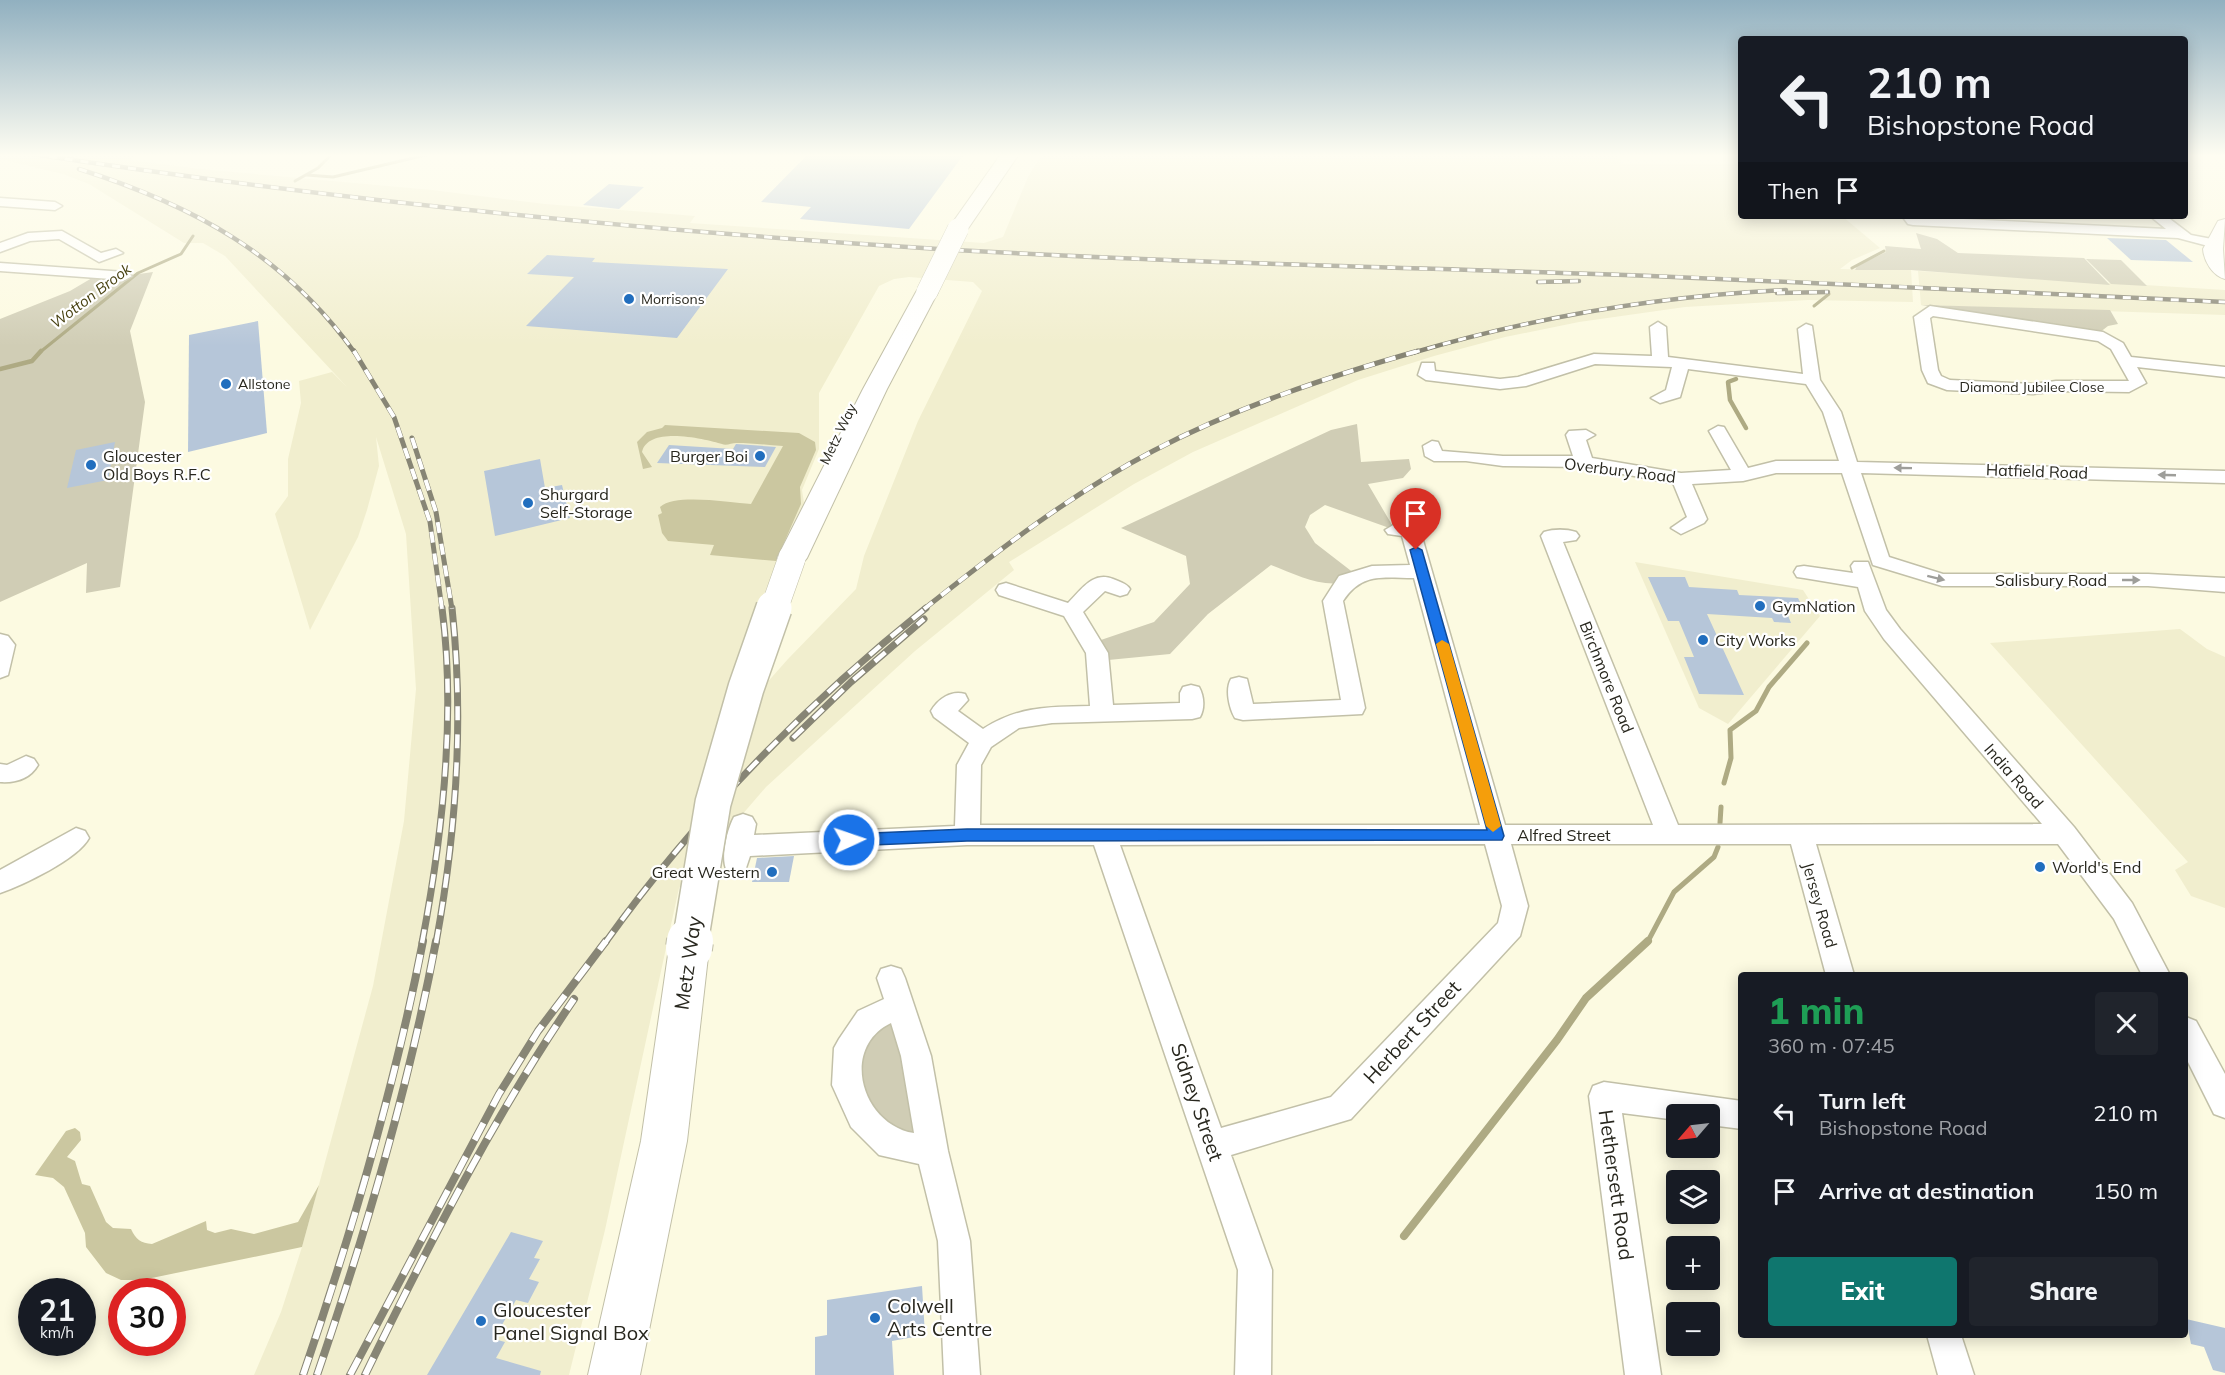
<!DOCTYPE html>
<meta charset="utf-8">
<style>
body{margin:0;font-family:Mulish,sans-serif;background:#20242c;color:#f1f3f6;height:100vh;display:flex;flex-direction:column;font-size:22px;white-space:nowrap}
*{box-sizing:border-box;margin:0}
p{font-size:20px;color:#9ea1a6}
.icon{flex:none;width:33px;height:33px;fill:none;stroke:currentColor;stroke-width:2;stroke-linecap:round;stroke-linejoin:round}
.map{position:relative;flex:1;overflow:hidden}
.side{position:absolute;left:1738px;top:972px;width:450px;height:366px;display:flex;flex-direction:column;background:#171b24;border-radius:6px;box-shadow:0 3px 15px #0003}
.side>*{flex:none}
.guide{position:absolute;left:1738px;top:36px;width:450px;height:183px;border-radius:6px;box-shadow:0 3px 15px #0003;background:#171b24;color:#f1f3f6;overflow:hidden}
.needle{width:39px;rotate:242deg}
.fabs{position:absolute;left:1666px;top:1104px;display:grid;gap:12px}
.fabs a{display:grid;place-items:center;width:54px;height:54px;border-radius:6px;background:#171b24;box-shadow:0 3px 15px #0003;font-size:30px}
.speed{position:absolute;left:18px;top:1278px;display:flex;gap:12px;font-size:30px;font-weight:700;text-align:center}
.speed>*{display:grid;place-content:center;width:78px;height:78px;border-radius:50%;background:#171b24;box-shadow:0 3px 15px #0003;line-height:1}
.speed small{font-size:15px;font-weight:400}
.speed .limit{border:9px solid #d22;background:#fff;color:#111}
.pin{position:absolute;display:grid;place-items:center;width:51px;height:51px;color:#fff;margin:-62px -26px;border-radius:50% 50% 50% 0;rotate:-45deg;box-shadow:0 0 6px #0007}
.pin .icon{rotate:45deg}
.me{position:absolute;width:66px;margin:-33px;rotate:87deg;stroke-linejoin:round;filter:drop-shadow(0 0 4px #0008)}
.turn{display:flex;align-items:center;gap:21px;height:126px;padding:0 30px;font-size:27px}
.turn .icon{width:78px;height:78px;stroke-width:2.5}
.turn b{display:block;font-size:42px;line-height:51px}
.then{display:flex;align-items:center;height:57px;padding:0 30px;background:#0003;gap:12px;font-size:22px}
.round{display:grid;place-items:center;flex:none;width:63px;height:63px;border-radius:6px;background:#20242c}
.head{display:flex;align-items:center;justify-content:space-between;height:102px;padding:0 30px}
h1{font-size:36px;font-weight:800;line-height:45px;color:#1e9e55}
.button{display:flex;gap:12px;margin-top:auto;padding:12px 30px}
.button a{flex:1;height:69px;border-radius:6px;background:#0f766e;color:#fff;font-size:24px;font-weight:800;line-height:69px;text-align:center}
.button a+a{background:#20242c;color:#f1f3f6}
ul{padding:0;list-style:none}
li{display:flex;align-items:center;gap:18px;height:78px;padding:0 30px}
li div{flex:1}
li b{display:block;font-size:22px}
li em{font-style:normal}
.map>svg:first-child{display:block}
</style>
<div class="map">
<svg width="2225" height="1375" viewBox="0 0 2225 1375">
<rect width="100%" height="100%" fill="#fcfae1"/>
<g fill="#f1eece" fill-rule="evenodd">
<path d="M0 154H129L138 155 130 160 200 169 432 190 545 204 695 216 690 223 984 243 1003 237 1028 177 1042 154H1615L1622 164H1741L1742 216H1842L1880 248 1852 260 1840 269 1911 270 1913 302 1808 300 1685 307 1579 322 1505 337 1434 356 1358 380 1193 452 1134 484 1009 562 1014 570 915 651 766 787 679 888 605 1230 569 1375H254L281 1312 302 1247 373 986 404 821 416 689 406 534 376 437 379 466 367 510 358 537 310 630 275 514 288 496V459L301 403 299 381 332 372 347 387 225 256 203 243H184L89 184 63 174 0 159ZM909 277 973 282 982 291 918 421 864 556 856 589 788 659 710 747 745 637 804 503 802 490 819 449V393L879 286 894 279Z"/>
<path d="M1918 271 2225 290V315L1921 305Z"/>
<path d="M1635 562 1803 590 1820 616 1728 724 1699 708Z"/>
<path d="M2180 629 2207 649 2225 657V908L2191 896 2175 870 2188 862 1990 643Z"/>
</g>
<g fill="#d0cdb5">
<path d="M1916 233 1937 239 1958 253 2084 258 2110 285 1911 270H1855L1857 266 1886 252 1885 246 1921 249Z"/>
<path d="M2086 259 2121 260 2147 286 2111 284Z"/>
<path d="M153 272 130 331 145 402 120 587 86 593 87 563 0 602V319L70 291 97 275 125 276Z"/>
<path d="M1921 305 2110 310 2118 324 2108 326 2099 333Z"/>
<path d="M1357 424 1361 462 1409 459 1411 469 1403 478 1368 484 1395 530 1325 505 1310 515 1305 527 1315 543 1359 577C1330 593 1300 576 1271 565L1208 614 1170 654 1098 661 1092 643 1154 622 1190 584 1186 556 1121 528 1331 430Z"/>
<path d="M891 1021 903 1060 915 1135C863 1125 836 1047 891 1021Z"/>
</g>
<g fill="#cbc7a0">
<path d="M665 425 799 433 815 442 816 450 800 487 801 504 776 561 710 555 714 545 668 541 662 533 658 515 662 513 660 507C676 493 730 503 751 504L783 446C768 445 752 443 736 443 732 443 726 446 722 444 706 439 648 425 642 452L652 467 643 469 637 442 647 432 662 428Z"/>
<path d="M75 1128 80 1132 81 1140 67 1157 75 1161 82 1184 90 1186 106 1222 113 1228 131 1229C136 1240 141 1243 152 1244L206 1221 207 1230 215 1233 231 1229 254 1234 298 1222 319 1185 302 1247 142 1280H121L106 1273 86 1247 85 1233 64 1187 53 1178 35 1175 66 1131Z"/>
</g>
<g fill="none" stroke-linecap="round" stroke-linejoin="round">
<g stroke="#aeaa83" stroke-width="3">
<path d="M307 175 333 177 430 154"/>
<path d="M295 181 318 168 332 154"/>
<path d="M1852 268 1884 251"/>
<path d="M1814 306 1829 294"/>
<path d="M39 353 138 273 181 254 193 236"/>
</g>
<g stroke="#aeaa83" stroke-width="4.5">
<path d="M0 369 32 361 41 351"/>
<path d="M1736 379 1728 382 1730 400 1746 428"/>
</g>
<g stroke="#aeaa83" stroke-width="5">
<path d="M1724 783 1731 758 1730 730 1756 711 1769 687 1807 643"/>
<path d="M1720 823 1721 807"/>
<path d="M1647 943 1674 892 1714 857 1718 847"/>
</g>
<path stroke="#aeaa83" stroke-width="8" d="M1404 1236 1557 1040 1586 998 1648 941"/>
</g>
<g fill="#b6c6d9">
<path d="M808 154H964L909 229 800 219 811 207 761 202Z"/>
<path d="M609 184 644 187 619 209 583 205Z"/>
<path d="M2107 238 2166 240 2193 262 2131 260Z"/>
<path d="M547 255 595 258 592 262 728 269 677 338 526 326 574 277 527 274Z"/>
<path d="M258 321 267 433 188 452 189 335Z"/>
<path d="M115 442 108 480 67 488 76 450Z"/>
<path d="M736 444 776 447 765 467 657 463 669 445 733 449Z"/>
<path d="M540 459 545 488 562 485 570 518 495 536 484 471Z"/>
<path d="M1648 577H1685L1689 587 1737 590 1739 595 1798 598 1806 614 1787 613 1791 623 1774 622 1772 618 1707 614 1744 695 1699 694 1684 657H1694L1679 621H1668Z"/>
<path d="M794 856 789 882H752L757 858Z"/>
<path d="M511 1232 543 1241 534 1258 540 1259 529 1279 539 1282 528 1303 516 1300 494 1339 505 1342 496 1358 541 1371 540 1375H427Z"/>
<path d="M922 1286 925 1335 892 1341 894 1375H815V1337L827 1335V1300Z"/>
<path d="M2186 1319 2225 1328V1373L2213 1370 2204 1347 2191 1344Z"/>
</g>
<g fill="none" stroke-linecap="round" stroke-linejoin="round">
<g stroke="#c2c0a8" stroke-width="3">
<g id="minor">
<path d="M0 198 55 202 62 206 55 210 0 206Z"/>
<path d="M1902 216 2166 229 2150 216H2166L2191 235 2217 240 2219 243 2212 247 2178 238 1913 225 1908 224Z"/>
<path d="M62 231 101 253 116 249 123 253 99 262 59 239 30 241 0 252V243L28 233Z"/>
<path d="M0 263 125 272 132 276 125 280 0 271Z"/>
<path d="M1930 306 2103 332 2123 343 2131 357 2225 367V377L2137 367 2146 383 2129 392 2056 391 2033 394 1947 390 1928 383 1922 370 1914 317ZM1933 316 2098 341 2111 349 2129 381H2056L2033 384 1950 380 1941 376 1938 370 1930 318Z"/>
<path d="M1658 322 1666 327 1668 357 1803 374 1798 329 1806 324 1812 326 1820 380 1841 412 1857 462 2225 471V483L1861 473 1889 557 1943 574H2148L2225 578V592L2148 586H1942L1873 565 1842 473H1776L1743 481 1692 484 1707 519 1704 523 1681 534 1671 528 1687 517 1673 483 1584 467 1503 466 1466 461H1434L1425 456 1423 446 1432 441 1438 442 1442 451 1503 456H1573L1566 435 1569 431 1586 430 1595 435 1586 440 1592 458 1681 473 1731 470 1709 431 1718 426 1724 427 1748 468 1776 461H1839L1823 412 1806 384 1688 369 1680 397 1660 403 1651 398 1666 390 1672 367 1595 364 1526 386 1500 389 1426 380 1418 375 1422 363H1434L1435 371 1500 379 1518 377 1594 354 1652 356 1650 327Z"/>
<path d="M1395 524H1410L1420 530 1505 825H1653L1541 536 1544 532C1554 529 1566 529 1576 532L1579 536 1576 540 1563 542 1678 825 2042 824 1884 639 1865 611 1858 587 1804 578 1797 577 1794 572 1797 567 1804 566 1853 573 1851 566 1854 562H1868L1886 610 1900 629 2074 827 2132 903 2170 975H2142L2114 919 2058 844H1816L1854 975H1826L1791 844H1511L1528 906 1520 936 1351 1119 1231 1155 1272 1270 1271 1375H1235L1238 1270 1094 845H967L750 856 745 871 736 874 727 871C720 858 727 830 734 817L743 814 752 817 756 824 754 835 955 826 957 765 969 743 934 717 931 711C938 699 951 690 965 694L968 700 958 711 983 729C1019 706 1048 707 1090 706L1086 653 1064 616 999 595 996 590 999 585 1006 583 1068 603C1082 589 1093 571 1113 579 1120 582 1126 583 1130 589L1127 594 1120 596 1105 591 1083 612 1108 653 1113 705 1180 703V693L1183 687 1191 685 1199 687C1204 696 1205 708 1200 717L1192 719 1052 723 1019 728 991 747 981 765 980 825H1480L1414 578C1383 578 1362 572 1343 601L1365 708 1362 714 1243 720 1235 718C1229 708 1225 689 1231 679L1239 677 1247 679 1253 704 1341 700 1323 601 1339 576 1372 566 1410 565 1402 536 1388 534 1385 530ZM1485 844 1502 906 1498 923 1331 1097 1221 1128 1120 845Z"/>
<path d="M0 634 8 636 15 645 8 675 0 678Z"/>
<path d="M26 756 34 759 38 765C30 779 15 783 0 782V764L7 765Z"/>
<path d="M76 828 85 831 89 838C78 859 23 885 0 893V870Z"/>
<path d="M891 966 901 969 905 978 931 1056 948 1151 970 1241 980 1375H944L938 1241 919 1164 879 1155 851 1127 832 1085 834 1048 839 1039 858 1011 884 999 877 978 881 969ZM891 1023 901 1056 914 1133C862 1125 839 1048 891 1023Z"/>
<path d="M2186 1017 2196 1021 2225 1074V1118L2214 1114 2186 1058Z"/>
<path d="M1604 1082 1742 1101V1129L1710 1125V1114H1677V1120L1622 1113 1661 1375H1625L1589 1096 1593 1086Z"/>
<path d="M1927 1335H1961L1974 1375H1938Z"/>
</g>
</g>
<g stroke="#c2c0a8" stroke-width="2">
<path id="secondary" d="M2225 219 2223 249 2225 279C2213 276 2204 262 2203 249L2218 221Z"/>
</g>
<g stroke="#c2c0a8" stroke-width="2">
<g id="primary">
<path d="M1001 154H1019L965 233H951L948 229Z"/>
<path d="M927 285 935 287 938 292 887 389 807 558 802 564 792 567 782 564 777 558 863 389 916 292 919 287Z"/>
<path d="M689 931 703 936 709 948 687 1141 640 1375H588L641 1141 669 948 675 936Z"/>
</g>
</g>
<use href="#minor" fill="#fff" fill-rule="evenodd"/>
<use href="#secondary" fill="#fff" fill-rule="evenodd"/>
<use href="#primary" fill="#fff" fill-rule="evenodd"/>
<g stroke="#878575" stroke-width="4.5">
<g id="rail-far3">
<path d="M33 154C328 199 624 229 923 248 1165 263 1408 267 1651 276 1842 283 2034 294 2225 302"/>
<path d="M79 169C192 205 284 254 355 353"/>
<path d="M1538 282 1579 281"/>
<path d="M1777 293 1828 292"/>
<path d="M1412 353C1535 317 1659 296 1786 290"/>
</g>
</g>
<g stroke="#878575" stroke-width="5">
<g id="rail-far2">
<path d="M354 351 394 417 430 522 442 609"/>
<path d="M412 438 436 512 452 609"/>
<path d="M924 609C996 552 1071 494 1153 451 1237 407 1327 377 1418 351"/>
</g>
</g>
<g stroke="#878575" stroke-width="7">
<g id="rail-far1">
<path d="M793 738 851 682 924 619"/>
<path d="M422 943C442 838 456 714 442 608"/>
<path d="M436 943C456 834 464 718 452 608"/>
<path d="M605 943C696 816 804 706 926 608"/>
</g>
</g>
<g stroke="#878575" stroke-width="8">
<g id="rail">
<path d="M303 1375C352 1232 394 1090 423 941"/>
<path d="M317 1375C366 1232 408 1090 436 941"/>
<path d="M350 1375 499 1094 538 1031 606 941"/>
<path d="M365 1375C428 1246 493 1118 574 999"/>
</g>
</g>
<use href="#rail-far3" stroke="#fff" stroke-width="3" stroke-dasharray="8" stroke-linecap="butt"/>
<use href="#rail-far2" stroke="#fff" stroke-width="4" stroke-dasharray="11" stroke-linecap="butt"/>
<use href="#rail-far1" stroke="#fff" stroke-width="4.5" stroke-dasharray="14" stroke-linecap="butt"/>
<use href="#rail" stroke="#fff" stroke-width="6" stroke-dasharray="19" stroke-linecap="butt"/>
<g stroke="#c2c0a8" stroke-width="22" stroke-linecap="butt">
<path id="primary-bridge-far3" d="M927 292 958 229"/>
</g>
<g stroke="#c2c0a8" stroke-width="28" stroke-linecap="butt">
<path id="primary-bridge-far2" d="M774 609 792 558"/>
</g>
<g stroke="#c2c0a8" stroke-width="38" stroke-linecap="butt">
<path id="primary-bridge-far1" d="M690 943 713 803 746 688 774 608"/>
</g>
<g stroke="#c2c0a8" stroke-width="48" stroke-linecap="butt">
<path id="primary-bridge" d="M689 948 690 941"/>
</g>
<use href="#primary-bridge-far3" stroke="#fff" stroke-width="21"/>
<use href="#primary-bridge-far2" stroke="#fff" stroke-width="27"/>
<use href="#primary-bridge-far1" stroke="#fff" stroke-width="35"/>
<use href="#primary-bridge" stroke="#fff" stroke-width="46"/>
</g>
<defs><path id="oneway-solid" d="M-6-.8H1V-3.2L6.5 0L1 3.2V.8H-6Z" transform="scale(1.5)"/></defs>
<g fill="#9e9e9a">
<use href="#oneway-solid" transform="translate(1903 468) rotate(-179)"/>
<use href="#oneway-solid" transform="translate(2167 475) rotate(-178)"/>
<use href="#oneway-solid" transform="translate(1936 578) rotate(14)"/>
<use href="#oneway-solid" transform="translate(2131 580)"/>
</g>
<linearGradient id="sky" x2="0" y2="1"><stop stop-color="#91b0c0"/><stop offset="0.45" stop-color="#fefdf2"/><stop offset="1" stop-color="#fefdf2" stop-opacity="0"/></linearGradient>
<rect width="2225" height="346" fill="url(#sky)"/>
<path fill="#1a73e8" stroke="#114b97" stroke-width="1.5" d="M1416 547 1422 550 1504 836 1502 840 967 841 849 846 841 840 849 834 967 829 1487 830 1410 550Z"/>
<path fill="#f59e0b" d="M1442 640 1449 644 1501 826 1493 832 1486 826 1436 644Z"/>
<g fill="#216ebe" stroke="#fff" stroke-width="2">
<circle cx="629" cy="299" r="6"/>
<circle cx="226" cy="384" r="6"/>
<circle cx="760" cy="456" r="6"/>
<circle cx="91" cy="465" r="6"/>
<circle cx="528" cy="503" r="6"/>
<circle cx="1760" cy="606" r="6"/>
<circle cx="1703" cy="640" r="6"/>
<circle cx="2040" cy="867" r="6"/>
<circle cx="772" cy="872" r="6"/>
<circle cx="875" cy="1318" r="6"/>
<circle cx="481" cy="1321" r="6"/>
</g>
<g text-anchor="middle" stroke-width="4.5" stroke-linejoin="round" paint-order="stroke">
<g font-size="14" fill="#28271e" stroke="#fff" text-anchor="start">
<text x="641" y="304">Morrisons</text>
<text x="238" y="389">Allstone</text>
</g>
<g font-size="14" fill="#28271e" stroke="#fff">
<text x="2032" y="392">Diamond Jubilee Close</text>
<text transform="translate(838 434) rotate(-64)" y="5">Metz Way</text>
</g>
<g font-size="15" font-style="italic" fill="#484212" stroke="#fff">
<text transform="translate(91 296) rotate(-37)" y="5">Wotton Brook</text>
</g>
<g font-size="16" fill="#28271e" stroke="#fff" text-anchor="start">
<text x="103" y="462">Gloucester<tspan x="103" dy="18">Old Boys R.F.C</tspan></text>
<text x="748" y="462" text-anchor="end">Burger Boi</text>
<text x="540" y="500">Shurgard<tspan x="540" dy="18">Self-Storage</tspan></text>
<text x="1772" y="612">GymNation</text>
<text x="1715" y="646">City Works</text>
<text x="2052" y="873">World's End</text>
<text x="760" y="878" text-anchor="end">Great Western</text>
</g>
<g font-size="16" fill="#28271e" stroke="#fff">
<text transform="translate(1620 470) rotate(7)" y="6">Overbury Road</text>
<text transform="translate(2037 471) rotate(2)" y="6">Hatfield Road</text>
<text x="2051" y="586">Salisbury Road</text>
<text transform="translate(1607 677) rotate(68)" y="6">Birchmore Road</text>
<text transform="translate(2014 776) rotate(49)" y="6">India Road</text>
<text x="1564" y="841">Alfred Street</text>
<text transform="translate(1820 905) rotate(74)" y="6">Jersey Road</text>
</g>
<g font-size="20" fill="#28271e" stroke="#fff">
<text transform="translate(688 963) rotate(-82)" y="7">Metz Way</text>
<text transform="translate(1412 1032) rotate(-47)" y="7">Herbert Street</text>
<text transform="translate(1197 1102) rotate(71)" y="7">Sidney Street</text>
<text transform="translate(1616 1185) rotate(82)" y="7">Hethersett Road</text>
</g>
<g font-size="20" fill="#28271e" stroke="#fff" text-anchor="start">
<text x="887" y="1313">Colwell<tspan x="887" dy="23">Arts Centre</tspan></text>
<text x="493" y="1317">Gloucester<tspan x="493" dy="23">Panel Signal Box</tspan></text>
</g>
</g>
</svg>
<div class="fabs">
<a><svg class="needle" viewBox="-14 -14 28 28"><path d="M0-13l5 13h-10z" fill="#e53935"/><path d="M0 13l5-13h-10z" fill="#9ea1a6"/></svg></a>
<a><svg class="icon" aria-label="layers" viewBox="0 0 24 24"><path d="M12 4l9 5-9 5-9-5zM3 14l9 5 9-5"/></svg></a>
<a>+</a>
<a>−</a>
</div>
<div class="speed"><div>21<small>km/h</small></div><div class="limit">30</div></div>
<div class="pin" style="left:1416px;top:550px;background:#d93025"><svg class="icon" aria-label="arrive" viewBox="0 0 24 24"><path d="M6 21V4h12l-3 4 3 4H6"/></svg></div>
<svg class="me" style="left:849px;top:840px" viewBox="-20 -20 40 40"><circle r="17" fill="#1a73e8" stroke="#fff" stroke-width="3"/><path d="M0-11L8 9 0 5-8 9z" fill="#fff"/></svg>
<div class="guide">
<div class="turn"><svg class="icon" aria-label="left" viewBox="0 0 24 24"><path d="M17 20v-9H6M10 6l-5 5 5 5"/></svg><div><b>210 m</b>Bishopstone Road</div></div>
<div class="then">Then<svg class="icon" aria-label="arrive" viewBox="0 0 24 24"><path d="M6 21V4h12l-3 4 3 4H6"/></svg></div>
</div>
<section class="side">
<div class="head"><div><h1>1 min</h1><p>360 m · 07:45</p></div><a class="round"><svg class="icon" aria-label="close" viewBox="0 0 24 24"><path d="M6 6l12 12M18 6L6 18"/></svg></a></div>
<ul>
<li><svg class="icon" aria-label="left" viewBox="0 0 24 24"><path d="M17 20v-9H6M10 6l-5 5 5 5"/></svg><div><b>Turn left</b><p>Bishopstone Road</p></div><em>210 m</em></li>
<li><svg class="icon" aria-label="arrive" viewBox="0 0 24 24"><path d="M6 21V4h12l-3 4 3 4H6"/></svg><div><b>Arrive at destination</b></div><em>150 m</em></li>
</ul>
<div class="button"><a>Exit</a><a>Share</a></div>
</section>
</div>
